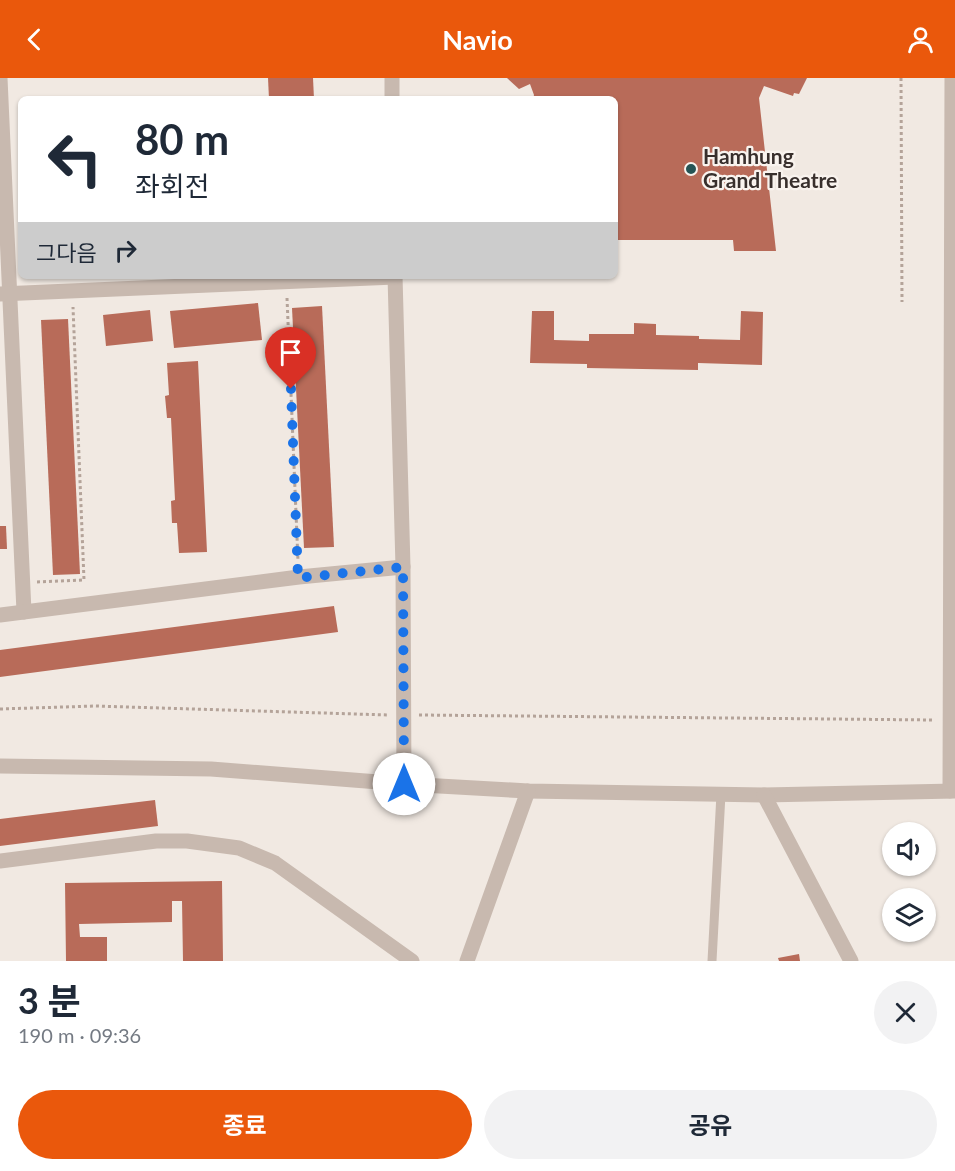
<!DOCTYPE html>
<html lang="ko">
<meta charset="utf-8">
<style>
body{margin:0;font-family:Lato,"Noto Sans KR",sans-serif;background:#f2f2f3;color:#1f2937;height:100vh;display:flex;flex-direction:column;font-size:22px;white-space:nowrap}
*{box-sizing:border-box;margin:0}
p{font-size:20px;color:#747a83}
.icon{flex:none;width:33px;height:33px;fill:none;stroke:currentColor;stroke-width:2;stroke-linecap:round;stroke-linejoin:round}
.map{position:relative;height:883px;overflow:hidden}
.side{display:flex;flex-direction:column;background:#fff;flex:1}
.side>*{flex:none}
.guide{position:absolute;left:18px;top:18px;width:600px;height:183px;border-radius:9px;box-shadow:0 2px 4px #0004;background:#fff;color:#1f2937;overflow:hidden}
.fabs{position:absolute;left:882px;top:744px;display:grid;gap:12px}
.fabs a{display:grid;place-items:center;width:54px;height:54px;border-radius:50%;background:#fff;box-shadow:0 2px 4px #0004;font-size:30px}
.pin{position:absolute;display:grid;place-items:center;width:51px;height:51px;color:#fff;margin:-62px -26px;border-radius:50% 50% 50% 0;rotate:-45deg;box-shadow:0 0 6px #0007}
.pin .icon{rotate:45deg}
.me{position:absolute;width:66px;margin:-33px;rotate:0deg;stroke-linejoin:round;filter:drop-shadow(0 0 4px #0008)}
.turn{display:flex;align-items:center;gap:21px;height:126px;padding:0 18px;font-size:27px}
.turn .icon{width:78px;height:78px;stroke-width:2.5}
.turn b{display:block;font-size:42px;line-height:51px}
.then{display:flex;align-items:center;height:57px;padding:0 18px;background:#0003;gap:12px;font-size:22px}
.round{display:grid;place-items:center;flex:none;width:63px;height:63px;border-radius:32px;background:#f2f2f3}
.head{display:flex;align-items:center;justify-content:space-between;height:102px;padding:0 18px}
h1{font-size:36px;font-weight:700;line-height:45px}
.cta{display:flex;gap:12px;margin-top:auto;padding:12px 18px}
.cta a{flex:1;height:69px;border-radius:36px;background:#ea580c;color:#fff;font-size:24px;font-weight:700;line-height:69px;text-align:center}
.cta a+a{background:#f2f2f3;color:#1f2937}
header{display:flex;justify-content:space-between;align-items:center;height:78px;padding:0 18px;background:#ea580c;color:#fff;font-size:27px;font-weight:700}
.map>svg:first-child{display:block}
</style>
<header><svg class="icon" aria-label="back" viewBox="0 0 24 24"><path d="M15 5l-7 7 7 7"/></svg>Navio<svg class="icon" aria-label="person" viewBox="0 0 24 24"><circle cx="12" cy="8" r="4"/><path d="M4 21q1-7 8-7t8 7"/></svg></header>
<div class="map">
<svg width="955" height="883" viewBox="0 0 955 883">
<rect width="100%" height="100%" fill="#f1e9e2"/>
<g fill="#b86b59">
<path d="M268 0H313L314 21H269Z"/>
<path d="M507 0H807L799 16 794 15 793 18 764 8 759 20 776 173H734L733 162H615V21H533L534 17 530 6 519 11Z"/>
<path d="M258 225 262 262 174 270 170 233Z"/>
<path d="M322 228 334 469 304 470 292 230Z"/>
<path d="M150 232 153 263 106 268 103 237Z"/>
<path d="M532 233H554V262L589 263V256H634V245L656 246V257L699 258V261L740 262 741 233 763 234 762 287 698 285V292L587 290V286L530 285Z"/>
<path d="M68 241 80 496 53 497 41 242Z"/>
<path d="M198 283 207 474 179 475 177 445H172L171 423 175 422 171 340H167L165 318 169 317 167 285Z"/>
<path d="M0 448H6L7 471H0Z"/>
<path d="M334 528 338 554 0 599V572Z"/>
<path d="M155 722 158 748 0 768V741Z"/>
<path d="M222 803 223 883H183L182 823H172V844L79 846 80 859H107V883H66L65 805Z"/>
<path d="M799 876 800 883H779L778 880Z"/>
</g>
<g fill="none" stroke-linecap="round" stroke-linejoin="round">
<g stroke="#b4a399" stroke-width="3" stroke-dasharray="3 3" stroke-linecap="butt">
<path d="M901 0 902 224"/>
<path d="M287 220 298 483"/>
<path d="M37 504 84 502 73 229"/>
<path d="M0 631 95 628 388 637"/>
<path d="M419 637 934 642"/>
</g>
<path stroke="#c8b9af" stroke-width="9" d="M712 883 721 716"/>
<g stroke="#c8b9af" stroke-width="15">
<path d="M0 0 24 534"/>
<path d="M392 0V21"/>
<path d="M395 198 403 489 404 706"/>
<path d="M0 216 395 199"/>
<path d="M0 537 299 499 403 489"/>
<path d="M0 688 211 691 404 706 528 713 764 717 955 713"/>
<path d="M950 713 952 0"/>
<path d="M764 717 851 883"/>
<path d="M0 783 156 763H187L239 770 275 785 412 883"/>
<path d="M467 883 528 713"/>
</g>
</g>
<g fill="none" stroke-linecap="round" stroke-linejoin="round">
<path stroke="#1a73e8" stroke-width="10" stroke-dasharray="0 18" d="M291 311 298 500 403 489 404 706"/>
</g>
<circle fill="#265455" stroke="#f9f3ee" stroke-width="2" cx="691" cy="91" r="6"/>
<g text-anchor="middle" stroke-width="4.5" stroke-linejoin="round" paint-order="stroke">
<g font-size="21" font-weight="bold" fill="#382f2c" stroke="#f9f3ee" text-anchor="start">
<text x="703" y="86">Hamhung<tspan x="703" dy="24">Grand Theatre</tspan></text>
</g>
</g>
</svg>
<div class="fabs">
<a><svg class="icon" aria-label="sound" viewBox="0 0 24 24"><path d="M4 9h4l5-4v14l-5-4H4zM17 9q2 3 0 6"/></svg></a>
<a><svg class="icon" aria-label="layers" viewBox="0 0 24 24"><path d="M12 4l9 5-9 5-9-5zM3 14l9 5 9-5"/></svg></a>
</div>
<div class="pin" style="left:291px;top:311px;background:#d93025"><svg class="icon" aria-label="arrive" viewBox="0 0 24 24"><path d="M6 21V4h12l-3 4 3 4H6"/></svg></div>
<svg class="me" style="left:404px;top:706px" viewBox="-20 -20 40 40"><circle r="19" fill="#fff"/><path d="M0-13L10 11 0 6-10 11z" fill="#1a73e8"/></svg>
<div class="guide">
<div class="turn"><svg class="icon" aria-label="left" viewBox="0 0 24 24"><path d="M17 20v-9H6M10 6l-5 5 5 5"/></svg><div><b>80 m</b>좌회전</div></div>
<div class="then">그다음<svg class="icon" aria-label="right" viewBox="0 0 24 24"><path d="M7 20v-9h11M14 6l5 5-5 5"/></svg></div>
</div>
</div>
<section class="side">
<div class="head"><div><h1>3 분</h1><p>190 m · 09:36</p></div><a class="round"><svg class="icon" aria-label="close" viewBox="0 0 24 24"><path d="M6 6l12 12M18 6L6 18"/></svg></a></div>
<div class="cta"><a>종료</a><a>공유</a></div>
</section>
